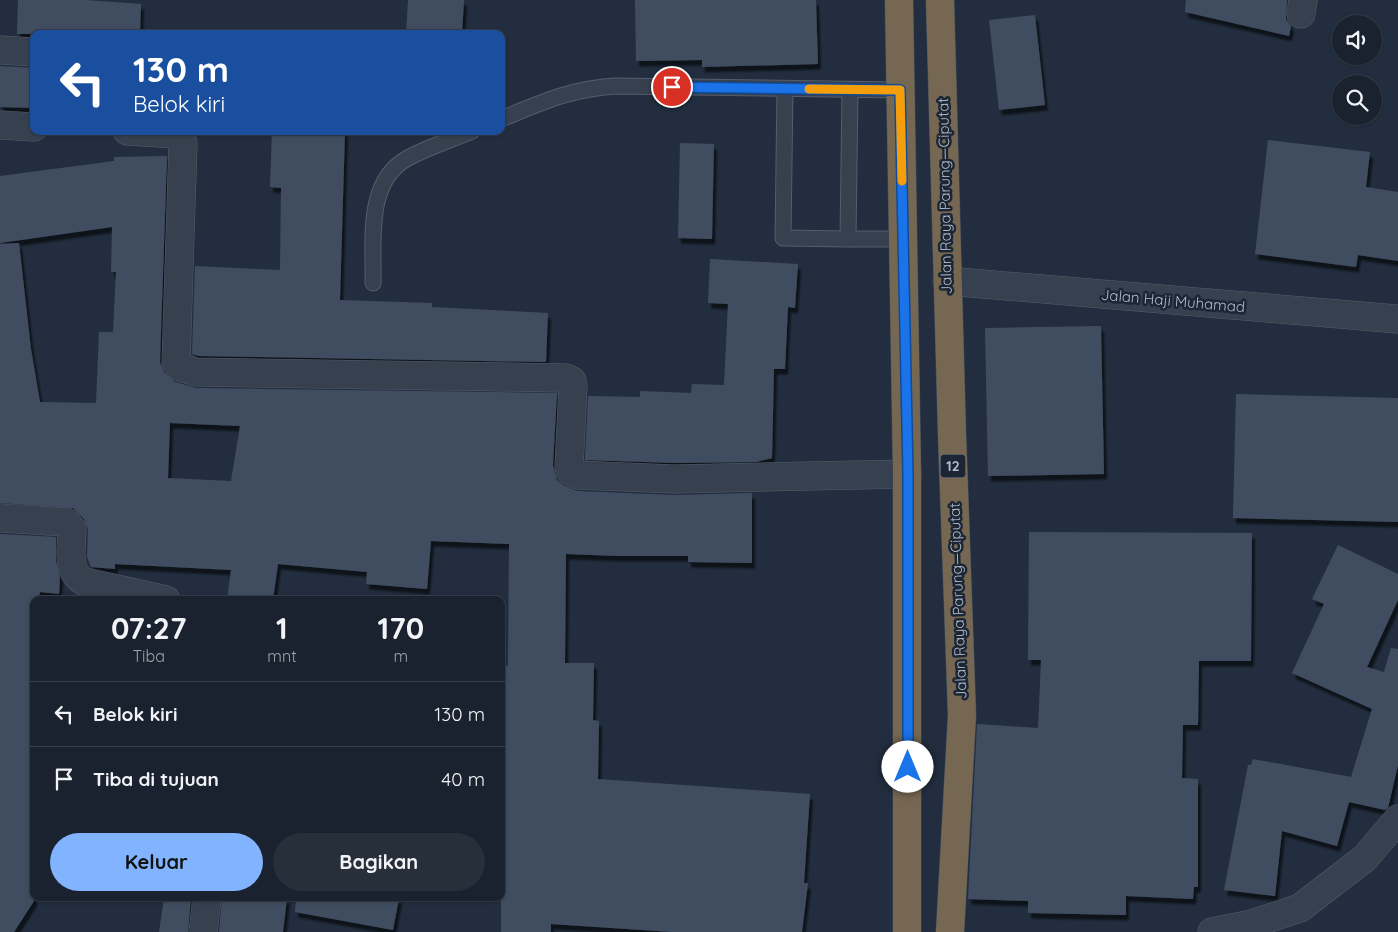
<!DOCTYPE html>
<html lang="id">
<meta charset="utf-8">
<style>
body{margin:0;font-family:Quicksand,sans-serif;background:#272f3b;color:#f1f3f6;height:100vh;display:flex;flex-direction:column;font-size:19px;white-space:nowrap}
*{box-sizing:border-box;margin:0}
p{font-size:16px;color:#9fa4aa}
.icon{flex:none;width:28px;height:28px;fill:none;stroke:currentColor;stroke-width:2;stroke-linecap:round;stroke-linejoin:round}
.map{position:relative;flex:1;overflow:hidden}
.drawer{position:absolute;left:30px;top:596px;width:475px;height:305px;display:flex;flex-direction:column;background:#1a222f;border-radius:10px;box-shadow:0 1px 4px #0004,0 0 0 1px #383f4b}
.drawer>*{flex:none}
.top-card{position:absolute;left:30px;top:30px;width:475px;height:105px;border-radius:10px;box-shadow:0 1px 4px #0004,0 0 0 1px #383f4b;background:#1a4fa0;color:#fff;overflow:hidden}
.controls{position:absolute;left:1332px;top:15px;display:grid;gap:10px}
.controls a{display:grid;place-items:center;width:50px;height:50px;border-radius:50%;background:#1a222f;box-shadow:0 1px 4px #0004,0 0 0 1px #383f4b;font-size:25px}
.pin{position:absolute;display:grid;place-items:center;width:42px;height:42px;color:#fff;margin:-21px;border:2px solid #fff;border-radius:50%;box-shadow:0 1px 5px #0007}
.me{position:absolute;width:55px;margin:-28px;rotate:0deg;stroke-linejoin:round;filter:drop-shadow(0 0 4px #0008)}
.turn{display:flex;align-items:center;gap:18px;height:105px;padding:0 20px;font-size:22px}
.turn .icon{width:65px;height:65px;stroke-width:2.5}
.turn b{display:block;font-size:35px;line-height:42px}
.eta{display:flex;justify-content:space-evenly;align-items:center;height:85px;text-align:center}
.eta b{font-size:30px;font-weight:700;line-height:35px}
.cta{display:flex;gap:10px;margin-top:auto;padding:10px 20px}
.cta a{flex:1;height:58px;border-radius:30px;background:#82b3ff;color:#111;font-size:20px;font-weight:700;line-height:58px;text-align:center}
.cta a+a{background:#272f3b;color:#f1f3f6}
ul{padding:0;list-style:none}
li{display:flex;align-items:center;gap:15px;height:65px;padding:0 20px;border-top:1px solid #383f4b}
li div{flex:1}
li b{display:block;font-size:19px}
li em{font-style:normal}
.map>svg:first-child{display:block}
</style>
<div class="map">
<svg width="1398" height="932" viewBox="0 0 1398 932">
<defs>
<filter id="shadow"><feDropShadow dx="3" dy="5.5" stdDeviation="1" flood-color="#0009"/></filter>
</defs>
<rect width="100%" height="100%" fill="#222e3f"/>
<g fill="#404e61" fill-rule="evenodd" filter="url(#shadow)">
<path d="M18 0H86L141 4 140 34H17Z"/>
<path d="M408 0H464L462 34H406Z"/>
<path d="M635 0H816L818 64 702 67V60L636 61Z"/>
<path d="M1186 0H1287L1286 19 1291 26 1289 36 1185 12Z"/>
<path d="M1035 15 1045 105 999 110 989 20Z"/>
<path d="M0 66 34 68V108L0 107Z"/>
<path d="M272 131H345L340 300 432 303V307L548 313 546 362 199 356 192 354 195 266 280 270 281 188 270 187Z"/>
<path d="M1268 140 1370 152 1366 187 1398 192V261L1358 255 1356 267 1255 254Z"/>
<path d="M680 143 714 144 712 239 678 238Z"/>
<path d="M167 156 160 362 164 372 175 382 196 388 557 393 553 465 557 480 563 485 577 491 674 495 752 493V563L688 562V556H619L566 554 565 663H594L593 720 599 721 598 779 810 794 804 883H808L802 932H673L551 924V932H501V664L508 666 509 544 431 541 427 589 366 584 367 572 278 564 273 600H227L231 570 115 564V569L91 567 87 557 88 529 84 519 73 508 0 503V244L19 243 31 349 40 402 96 403 99 332H113L116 272H111L112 227 0 243V176L114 161V157ZM170 423 240 426 231 481 168 478Z"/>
<path d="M710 259 798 264 795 308 788 307 785 369H774L772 458 756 462 674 463 585 460 588 396 640 397V391L691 393 692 384 724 385 728 304 708 303Z"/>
<path d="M1101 326 1104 474 988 476 985 328Z"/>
<path d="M1236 394 1398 398V522L1233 518Z"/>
<path d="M1029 532 1252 533 1251 661H1199L1198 725H1183L1182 778 1198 779V887H1194L1193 899 1126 896V915L1028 913V901L968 899 977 724 1038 728 1041 660H1028Z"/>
<path d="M0 534 56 537V561L60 578 59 594 40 592 38 600H34V901L14 932H0Z"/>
<path d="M1338 545 1398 574V600L1367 667 1384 672 1391 648 1398 649V765L1388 808 1385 810 1349 802 1337 846 1282 831 1275 896 1224 890 1248 765H1251L1253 759 1351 777 1372 709 1292 673 1324 604 1312 599Z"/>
<path d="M164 898H191L188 932H159Z"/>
<path d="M222 898H287L283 932H219Z"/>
<path d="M296 898H399L393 930 295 912Z"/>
</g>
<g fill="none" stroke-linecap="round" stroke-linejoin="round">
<g stroke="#545e6d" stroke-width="17">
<g id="lane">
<path d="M785 89 783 238 848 239 850 90"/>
<path d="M501 119C543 102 570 89 615 86L900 90"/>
<path d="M848 239H903"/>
<path d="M373 283C374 241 365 181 408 158 428 147 451 140 472 131"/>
</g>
</g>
<g stroke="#545e6d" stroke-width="29">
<g id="street">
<path d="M1301 14 1303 0"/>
<path d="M0 50 34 52"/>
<path d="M0 125 34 127"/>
<path d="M127 131 176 134 183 143 176 362 180 367 196 372 566 378 572 381 573 386 569 466 570 471 578 475 674 479 907 474"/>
<path d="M947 281 1398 319"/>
<path d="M0 518 66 522 72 529C72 549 65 571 85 582L166 600"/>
<path d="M203 932 207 898"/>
<path d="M1212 932 1252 924 1300 908 1365 858 1398 819"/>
</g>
</g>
<g stroke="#414b5a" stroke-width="29">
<g id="highway">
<path d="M899 0 907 474V932"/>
<path d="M940 0 952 434 962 715 950 932"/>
</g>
</g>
<use href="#lane" stroke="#36404f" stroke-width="15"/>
<use href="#street" stroke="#36404f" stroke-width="28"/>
<use href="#highway" stroke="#756752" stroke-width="28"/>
</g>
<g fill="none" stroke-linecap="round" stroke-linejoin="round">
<g stroke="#114b97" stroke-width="12">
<path id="route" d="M672 87 900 90 908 474V767"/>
</g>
<use href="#route" stroke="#1a73e8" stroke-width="9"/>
<path stroke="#f59e0b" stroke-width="9" d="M809 89 900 90 902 181"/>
</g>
<g text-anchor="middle" stroke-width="5" stroke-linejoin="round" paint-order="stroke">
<rect fill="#1b2534" stroke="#858e9d" stroke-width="1" x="940.5" y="454.5" width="25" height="23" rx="4"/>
<g font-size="14" font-weight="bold" fill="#b2bbca">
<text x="953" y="471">12</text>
</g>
<g font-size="15" fill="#b2bbca" stroke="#1b2534">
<text transform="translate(945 196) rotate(-91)" y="5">Jalan Raya Parung—Ciputat</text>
<text transform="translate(1173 301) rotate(5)" y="5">Jalan Haji Muhamad</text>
<text transform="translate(958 601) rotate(-92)" y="5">Jalan Raya Parung—Ciputat</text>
</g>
</g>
</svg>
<div class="controls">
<a><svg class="icon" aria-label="sound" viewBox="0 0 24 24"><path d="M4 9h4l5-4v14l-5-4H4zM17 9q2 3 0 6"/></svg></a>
<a><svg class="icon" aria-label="search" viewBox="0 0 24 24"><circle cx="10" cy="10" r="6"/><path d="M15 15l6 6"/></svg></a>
</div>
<div class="pin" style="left:672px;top:87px;background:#d93025"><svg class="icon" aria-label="arrive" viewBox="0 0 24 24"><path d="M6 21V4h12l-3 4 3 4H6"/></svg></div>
<svg class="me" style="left:908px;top:767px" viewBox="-20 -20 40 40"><circle r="19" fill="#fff"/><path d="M0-13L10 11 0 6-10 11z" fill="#1a73e8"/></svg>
<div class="top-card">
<div class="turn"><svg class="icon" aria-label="left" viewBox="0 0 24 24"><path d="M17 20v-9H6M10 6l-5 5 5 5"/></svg><div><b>130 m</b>Belok kiri</div></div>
</div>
<section class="drawer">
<div class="eta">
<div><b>07:27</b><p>Tiba</p></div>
<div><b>1</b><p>mnt</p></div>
<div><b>170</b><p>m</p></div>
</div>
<ul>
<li><svg class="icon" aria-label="left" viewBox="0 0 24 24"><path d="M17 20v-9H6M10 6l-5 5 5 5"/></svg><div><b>Belok kiri</b></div><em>130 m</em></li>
<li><svg class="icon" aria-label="arrive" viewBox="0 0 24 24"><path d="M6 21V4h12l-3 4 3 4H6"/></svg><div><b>Tiba di tujuan</b></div><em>40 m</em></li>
</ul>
<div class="cta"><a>Keluar</a><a>Bagikan</a></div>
</section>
</div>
